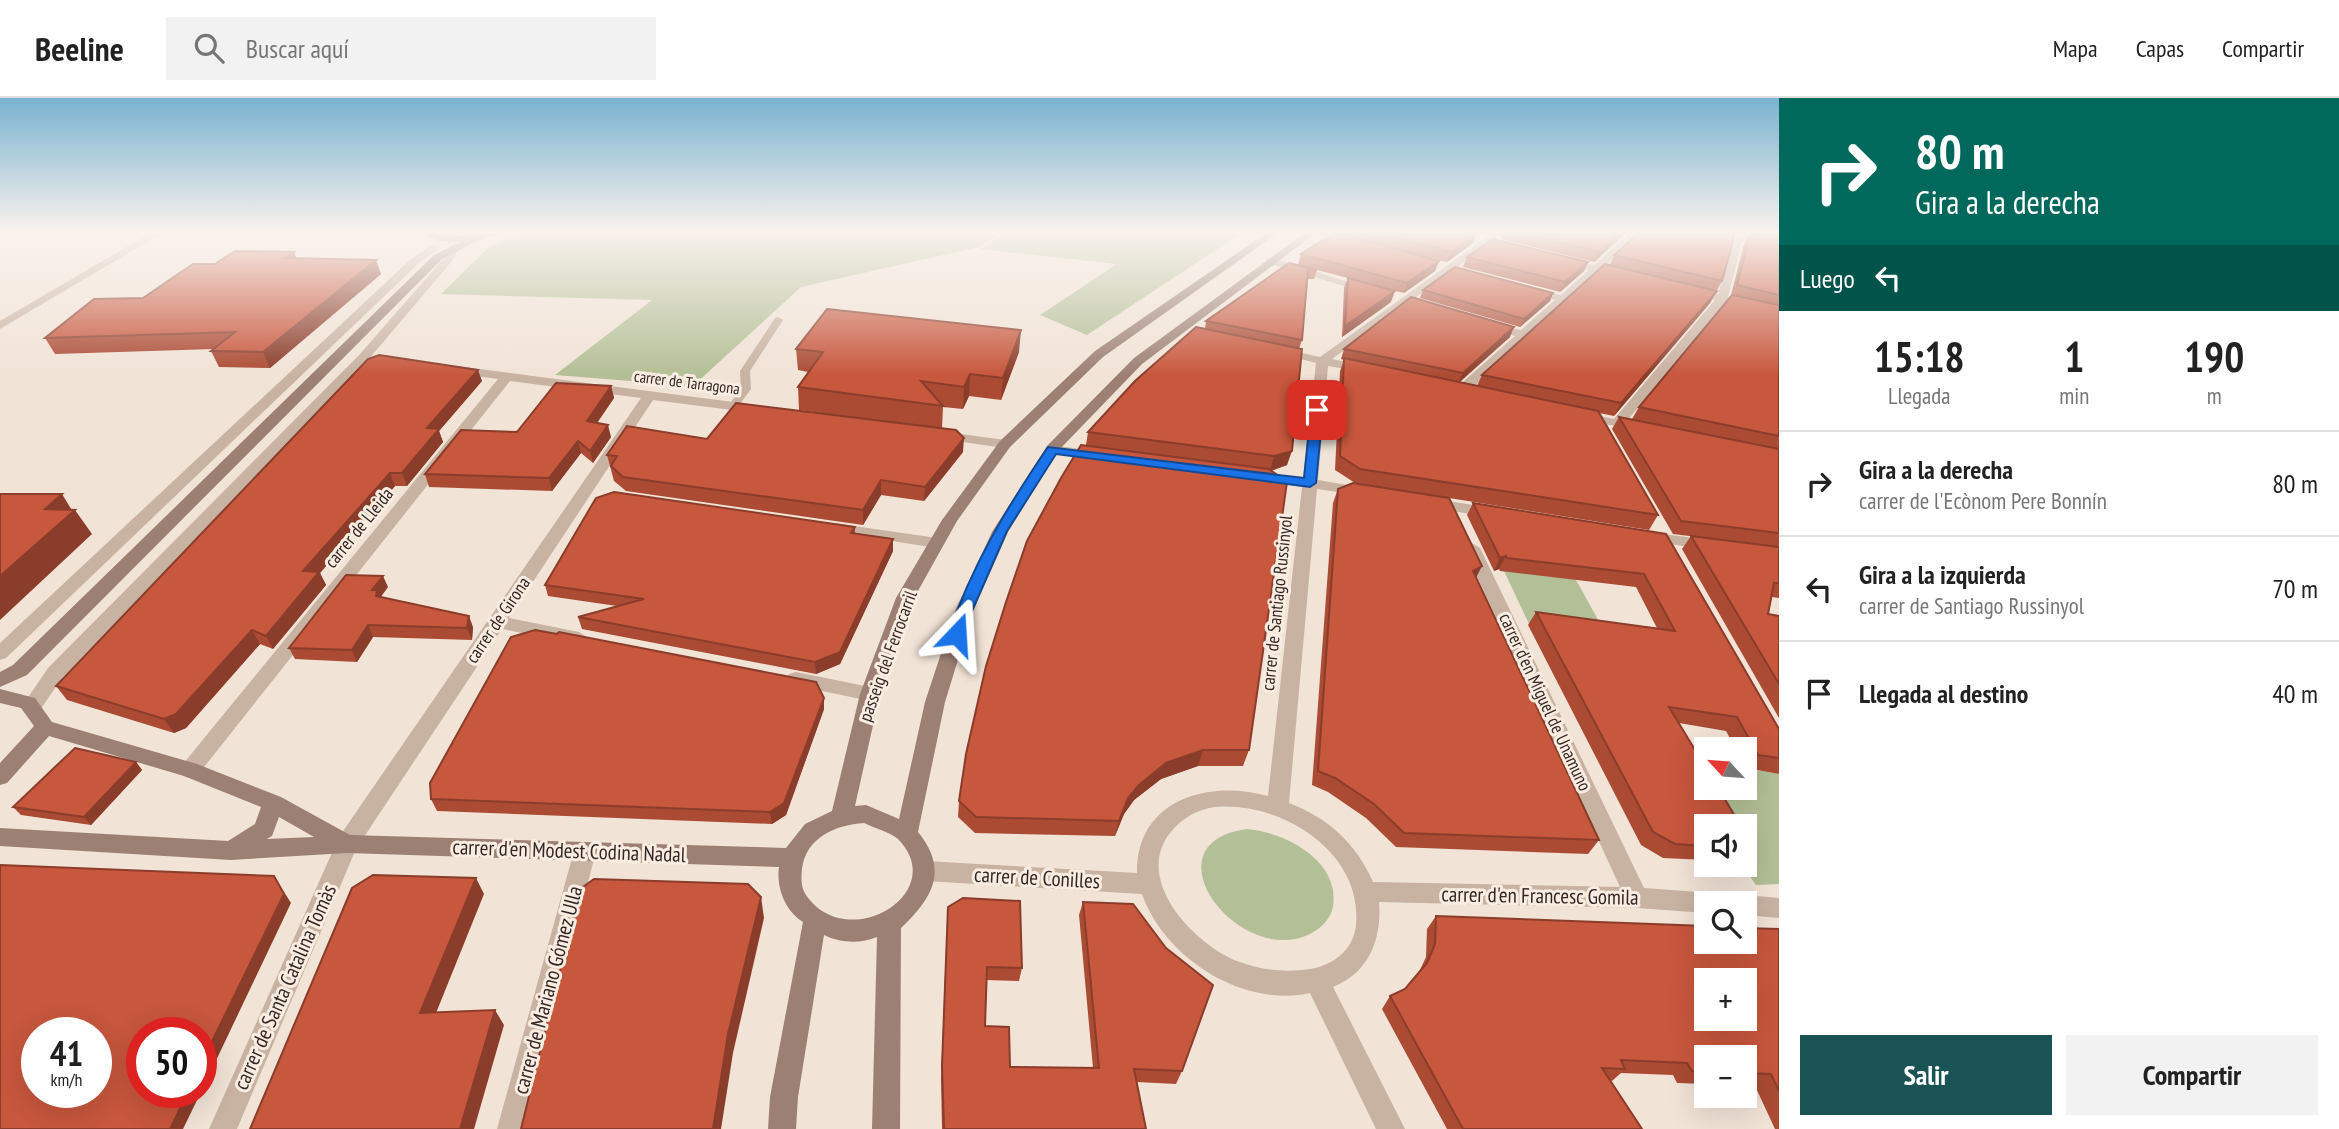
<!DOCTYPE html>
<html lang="es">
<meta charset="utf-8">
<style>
body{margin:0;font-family:"PT Sans Narrow",sans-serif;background:#f2f2f2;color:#222;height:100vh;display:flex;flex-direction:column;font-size:26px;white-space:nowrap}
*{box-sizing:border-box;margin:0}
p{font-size:23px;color:#767676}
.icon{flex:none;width:38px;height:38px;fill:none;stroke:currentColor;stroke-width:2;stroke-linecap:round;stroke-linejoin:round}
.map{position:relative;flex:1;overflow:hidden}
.sheet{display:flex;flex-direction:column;background:#fff;width:560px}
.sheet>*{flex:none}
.guide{background:#00695c;color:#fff;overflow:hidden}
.needle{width:46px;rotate:296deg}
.tools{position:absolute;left:1694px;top:639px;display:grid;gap:14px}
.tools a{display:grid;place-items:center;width:63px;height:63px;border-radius:0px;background:#fff;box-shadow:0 7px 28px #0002;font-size:35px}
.speed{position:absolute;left:21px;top:919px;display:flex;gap:14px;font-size:35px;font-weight:700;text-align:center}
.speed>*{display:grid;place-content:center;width:91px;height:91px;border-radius:50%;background:#fff;box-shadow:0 7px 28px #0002;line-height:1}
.speed small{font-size:18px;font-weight:400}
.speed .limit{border:10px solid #d22;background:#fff;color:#111}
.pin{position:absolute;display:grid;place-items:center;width:60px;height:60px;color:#fff;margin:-30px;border-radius:14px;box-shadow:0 4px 10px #0006}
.me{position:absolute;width:77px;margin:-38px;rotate:20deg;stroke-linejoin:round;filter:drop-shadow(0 0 5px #0008)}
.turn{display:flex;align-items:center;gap:24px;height:147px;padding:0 21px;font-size:32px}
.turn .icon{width:91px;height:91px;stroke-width:2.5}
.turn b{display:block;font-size:49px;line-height:60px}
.then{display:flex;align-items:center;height:66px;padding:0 21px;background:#0003;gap:14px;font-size:26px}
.eta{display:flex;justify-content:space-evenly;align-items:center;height:119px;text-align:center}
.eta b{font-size:42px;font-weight:800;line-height:49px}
.button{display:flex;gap:14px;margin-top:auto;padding:14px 21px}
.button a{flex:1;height:80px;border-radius:0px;background:#1a5354;color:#fff;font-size:28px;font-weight:800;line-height:80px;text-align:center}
.button a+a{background:#f2f2f2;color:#222}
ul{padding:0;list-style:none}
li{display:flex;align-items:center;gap:21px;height:105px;padding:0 21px;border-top:2px solid #e0e0e0}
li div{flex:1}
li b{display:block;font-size:26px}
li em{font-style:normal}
header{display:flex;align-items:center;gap:42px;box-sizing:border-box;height:98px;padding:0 35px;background:#fff;border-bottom:2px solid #e0e0e0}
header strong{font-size:33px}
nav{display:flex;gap:38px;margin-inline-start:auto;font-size:24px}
.search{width:490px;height:63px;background:#f2f2f2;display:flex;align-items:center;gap:18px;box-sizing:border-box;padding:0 24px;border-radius:0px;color:#767676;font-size:26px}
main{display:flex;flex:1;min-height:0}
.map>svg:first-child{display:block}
</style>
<header>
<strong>Beeline</strong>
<div class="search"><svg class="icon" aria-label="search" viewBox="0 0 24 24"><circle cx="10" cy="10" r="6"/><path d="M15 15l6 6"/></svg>Buscar aquí</div>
<nav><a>Mapa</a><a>Capas</a><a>Compartir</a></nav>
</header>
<main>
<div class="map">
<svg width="1779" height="1031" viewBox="0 0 1779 1031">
<rect width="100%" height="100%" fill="#f1e3d6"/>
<g fill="#b3bf96">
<path d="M530 134H1002L979 149 801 189 693 288 555 277 652 202 441 196 491 147Z"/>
<path d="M1011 134H1243L1087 237 1040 217 1117 166 980 151Z"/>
<path d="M1504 473 1575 480 1607 538 1531 530Z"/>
<path d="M1680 659 1706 664V690H1745V670L1779 676V786L1756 787 1742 767 1745 766V728H1721Z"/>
<path d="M1247 731C1284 734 1340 762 1333 808 1331 821 1321 830 1310 836 1239 871 1143 745 1247 731Z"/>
</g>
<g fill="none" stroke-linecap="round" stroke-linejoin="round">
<path fill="#c8b2a2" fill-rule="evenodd" d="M778 219 783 222 750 273 751 291 737 310H729L728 308 741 291 740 273 775 220Z"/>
<g fill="#c8b2a2" fill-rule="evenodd">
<path d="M152 134H164L0 231V223Z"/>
<path d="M1307 134H1323L1355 144 1350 147Z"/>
<path d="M1494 134H1505L1332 261 1369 269V275L1328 268 1318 382 1364 390 1371 394 1364 398 1317 391 1289 705C1328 720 1356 745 1373 784L1620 789 1464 450 1472 445 1480 450 1644 790 1713 795 1721 798 1725 805H1706V815L1637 810 1379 804C1382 841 1369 875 1333 889L1405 1031H1376L1310 895C1242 910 1164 859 1142 796L925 783 917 780 914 773 917 766 925 763 1137 775C1136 702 1208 681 1268 698L1302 389 1260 382 1253 378 1260 374 1303 380 1316 265 1274 254 1280 250 1320 259ZM1215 709C1280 703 1363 753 1356 827 1354 849 1337 865 1315 870 1290 875 1262 873 1237 863 1194 846 1133 782 1170 735 1182 720 1196 712 1215 709Z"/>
<path d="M1631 134H1642L1604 169 1627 175V179L1599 174 1466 296H1456V290L1515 238 1486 229V225L1521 232 1555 202 1525 194V190L1561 197 1589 172 1561 165V161L1594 167Z"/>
<path d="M1751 134H1765L1742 144 1728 199 1779 212V218L1725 205 1627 323 1644 327V333L1576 321 1574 318 1581 314 1614 321 1715 202 1687 195V191L1718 196 1733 142Z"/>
<path d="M432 147 441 149 420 164 6 560 0 562V545L412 160Z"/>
<path d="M450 148 459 150 452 163 368 262 62 580 40 612H26L23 607 48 570 360 256 444 160Z"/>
<path d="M1267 161H1275L1374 192 1365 194 1267 165Z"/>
<path d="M457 268 756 307 763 311 756 315 653 302 509 520 579 534 588 540 579 546 502 531 356 751 237 1031H209L339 739 641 300 510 283 197 678 190 680 183 678 180 672 183 666 498 281 453 275V269Z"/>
<path d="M939 333 1005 342 1012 346 1005 350 934 340 932 337Z"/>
<path d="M1052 347 1101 354 1108 358 1101 362 1047 354V348Z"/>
<path d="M1430 400 1492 410 1500 415 1492 420 1425 408 1422 405Z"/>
<path d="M833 425 937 440 945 445 937 450 827 433 825 430 827 427Z"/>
<path d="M1648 434 1710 442 1718 447 1710 452 1642 442 1640 439Z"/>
<path d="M796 574 870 589 877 591 880 596 877 601 870 603 789 586 787 581 789 576Z"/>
<path d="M585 744 593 746 596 753 525 1031H497L574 753 577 746Z"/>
<path d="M1745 797 1779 800V820L1745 817V805H1734L1737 800Z"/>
</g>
<g fill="#9c8074" fill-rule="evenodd">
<path d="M415 134 459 138 504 134 479 142 442 161 27 577 0 589V574L13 567 434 157 460 144 439 143Z"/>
<path d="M1268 134H1279L1103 259 1010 349 957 423 914 500 880 596 855 708 866 707 899 721 925 604 955 513 992 434 1047 348 1134 260 1306 134H1317L1142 266 1058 353 1008 434 973 513 945 604 918 734C949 772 933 800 901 830L900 1031H872L877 839C860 846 840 845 824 837L798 999 796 1031H768L770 999 803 824C785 813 776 789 779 769L347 755 231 762 0 748V730L228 743 255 726 261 709 184 678 49 638 7 685 0 687V665L34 628 21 610 0 605V591L35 600 52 624 197 666 281 699 350 737 786 750 805 726 832 713 860 596 896 500 942 422 1000 343 1095 253ZM279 719 314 739 267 741 272 738ZM864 725C874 730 890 734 898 741 951 795 847 857 806 797 801 790 801 780 802 771 806 739 836 727 864 725Z"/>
</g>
</g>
<g fill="#ab4b34">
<path d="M1345 134H1490L1485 137 1477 135 1473 145 1447 164 1368 143 1439 163 1435 173 1404 195 1383 190 1391 204 1342 239 1344 190 1348 180 1298 167 1301 156 1345 137Z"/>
<path d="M1504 134H1627L1594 164 1501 141Z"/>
<path d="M1640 134H1749L1735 136 1722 183 1710 205 1614 318 1599 315 1658 417 1649 432 1449 400 1476 480 1599 742 1588 756 1396 749 1366 720 1328 694 1312 687 1333 405 1338 391 1355 385 1335 372 1340 273 1344 262 1341 261 1344 251 1510 239 1460 284 1477 288 1482 277 1610 167 1614 157Z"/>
<path d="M1779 134V449L1673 436 1612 331 1619 319 1632 321 1639 309 1732 197H1731L1744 146 1750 136Z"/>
<path d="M294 154 296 161 381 176 270 270 219 269 211 253 214 251 55 256 45 240 143 200 215 166Z"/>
<path d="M1467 159 1588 164 1584 173 1560 194 1463 169Z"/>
<path d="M1289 165 1317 172 1314 181H1308L1302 242 1299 251 1287 367 1271 373 1249 652 1243 668H1198L1161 681 1134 702 1124 716 1115 738 975 735 958 719 959 703 1086 347 1088 334 1205 231 1206 223Z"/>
<path d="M1423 192 1553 195 1550 203 1520 229 1420 200Z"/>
<path d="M796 251 1019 254 1001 302 969 298 963 311 943 309 942 330 963 354 924 403 881 397 863 427 626 393 614 383 607 357 707 341 896 325 799 312 798 289 808 274 798 272Z"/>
<path d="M482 283 439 333 443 344 407 388H395L320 475 326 487 273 551 260 546 186 630 174 635 67 602 56 588Z"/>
<path d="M611 288 614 300 597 325 611 339 593 365 581 355 552 393 429 389 425 376Z"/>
<path d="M1473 405 1666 436 1779 631V676L1746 670 1745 668V651H1736L1726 633 1679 625 1706 728V762L1663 760 1641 747 1528 527 1536 514 1657 530 1636 489 1500 473 1499 471 1494 473 1467 417Z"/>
<path d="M855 429V435L893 441V453L840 566 816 576 582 531 578 519 617 508 548 498 545 487Z"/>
<path d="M1691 438 1779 449V500L1772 499 1768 516 1779 518V620L1682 451Z"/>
<path d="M388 489 380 499 473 529 472 542 373 539 357 564 295 561 289 550Z"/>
<path d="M824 611 786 717 772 726 437 713 431 701Z"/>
<path d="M136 664 142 672 91 727 21 717 13 709Z"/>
<path d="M1745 733 1755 750 1745 760Z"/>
<path d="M1083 804 1182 973 1176 986 1137 984 1146 1031H942L941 981 947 823 1022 870 1019 883 986 882 985 928 1010 969 1093 970 1079 817Z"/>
<path d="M1436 818 1779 831V1031H1775L1755 988H1745V959H1706V986L1677 985 1673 977 1621 975 1612 983 1610 982 1642 1031H1447L1382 911 1390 898 1405 891 1420 872 1426 859 1427 831Z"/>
</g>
<g fill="#8b3d2b">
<path d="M1621 134H1627L1594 164 1599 154Z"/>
<path d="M1477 135 1473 145 1447 164 1451 154Z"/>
<path d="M294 154 299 168 285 160Z"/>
<path d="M376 162 381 176 270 270 263 254Z"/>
<path d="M1439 163 1435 173 1404 195 1407 185Z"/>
<path d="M1588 164 1584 173 1560 194 1565 184Z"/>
<path d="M1395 193 1391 204 1342 239 1345 228Z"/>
<path d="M1717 193 1710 205 1614 318 1621 305Z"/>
<path d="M1553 195 1550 203 1520 229 1524 221Z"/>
<path d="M1514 229 1510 239 1458 285 1463 275Z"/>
<path d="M1021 232 1019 254 1001 302 1003 280Z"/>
<path d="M478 272 482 283 439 333 443 344 407 388 402 375 427 330Z"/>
<path d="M970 276 969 298 963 311 964 289Z"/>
<path d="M611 288 614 300 590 335 587 323Z"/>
<path d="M608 327 611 339 593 365 590 353Z"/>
<path d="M964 340 963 354 924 403 925 389Z"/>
<path d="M578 343 581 355 552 393 549 380Z"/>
<path d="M1292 353 1287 367 1270 373 1274 358Z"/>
<path d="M390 375 395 388 320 475 326 487 273 551 266 538 303 473Z"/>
<path d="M881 382V397L863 427V412Z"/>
<path d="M62 396 73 414 75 412 92 436 0 522V478L45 411Z"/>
<path d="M893 441V453L840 566 816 576 815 564Z"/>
<path d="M1506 458 1499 471 1494 473 1500 460Z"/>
<path d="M1482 468 1475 482 1473 473Z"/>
<path d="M383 478 388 489 380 500 381 509 372 492Z"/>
<path d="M469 518 473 529 472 542 467 530Z"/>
<path d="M368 527 373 539 357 564 352 552Z"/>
<path d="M252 532 260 546 186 630 174 635 164 621Z"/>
<path d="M824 600V611L786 717 772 726 770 714Z"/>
<path d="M1203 652 1198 668 1161 681 1134 702 1124 716 1115 738 1119 723 1128 700 1139 687 1166 665Z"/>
<path d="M136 664 142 672 91 727 84 719Z"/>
<path d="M274 778 291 805 201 994V966Z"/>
<path d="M476 780 484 796 430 930 420 915Z"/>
<path d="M761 799 764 820 733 955 721 1031H713L728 936Z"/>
<path d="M495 912 504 927 474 1031H460Z"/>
<path d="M188 994H201L183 1031H170Z"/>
</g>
<g fill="#c7573d" stroke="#8b3d2b" stroke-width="2" fill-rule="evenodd">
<path d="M1336 134 1439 163 1407 185 1301 156Z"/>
<path d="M1374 134H1473L1477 135 1451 154Z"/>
<path d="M1517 134H1621L1599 154Z"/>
<path d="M1640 134H1729L1735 136 1722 183 1614 157Z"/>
<path d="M1754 134H1779V197L1737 187 1750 136Z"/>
<path d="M1493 141 1588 164 1565 184 1467 159Z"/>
<path d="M235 153 294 154 285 160 376 162 263 254 211 253 235 234 45 240 94 201 143 200 193 166H215Z"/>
<path d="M1289 165 1317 172H1308L1302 242 1206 223Z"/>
<path d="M1605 166 1717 193 1621 305 1482 277Z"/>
<path d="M1455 169 1553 195 1524 221 1423 192Z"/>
<path d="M1348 180 1395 193 1345 228Z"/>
<path d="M1732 197 1779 207V338L1639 309Z"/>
<path d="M1411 199 1514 229 1463 275 1344 251Z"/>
<path d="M827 211 1021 232 1003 280 970 276 964 289 921 283 943 308 798 289 823 254 796 251Z"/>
<path d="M1196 229 1302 251 1292 353 1274 358 1088 334 1135 283Z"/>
<path d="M379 257 478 272 427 330 439 331 402 375H390L303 473 319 474 266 538 252 532 176 616 164 621 56 588 368 261Z"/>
<path d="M1344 260 1598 313 1658 417 1360 371 1340 358Z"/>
<path d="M556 285 611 288 587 323 608 327 590 353 578 343 549 380 425 376 461 332 517 334Z"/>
<path d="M736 305 956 332 964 340 925 389 881 382 863 412 623 379 611 368 617 358 607 357 627 328 707 341Z"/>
<path d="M1619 319 1779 351V435L1681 423Z"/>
<path d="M1081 347 1269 371 1287 384 1249 652H1203L1166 665 1139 687 1128 700 1119 723 976 719 959 703 966 656 986 568 1006 504 1027 443 1061 380Z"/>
<path d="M1353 385 1449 400 1482 468 1473 473 1599 742 1404 735 1374 706 1335 680 1318 673 1338 391Z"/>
<path d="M614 394 855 429 851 435 893 441 840 554 815 564 578 519 644 501 545 487 596 400Z"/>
<path d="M0 396H62L45 411 75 412 0 478Z"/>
<path d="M1473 405 1666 436 1779 631V660L1758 657 1737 619 1669 609 1706 670V690H1718L1741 728H1706V748L1675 746 1653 734 1536 514 1675 533 1644 476 1507 460 1506 458 1500 460Z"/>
<path d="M1691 438 1779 449V485H1774L1768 516 1779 518V586Z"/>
<path d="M346 477 383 478 372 492H377L376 498 469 518 467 530 368 527 352 552 289 550Z"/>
<path d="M535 532 557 536 559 534 816 584 824 600 784 705 770 714 431 701 430 685 511 539Z"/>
<path d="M75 650 136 664 84 719 13 709Z"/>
<path d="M1745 733 1755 750 1745 749Z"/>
<path d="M0 767 274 778 284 796 201 966V934H142V994H188L170 1031H0ZM37 934H96V994H37Z"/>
<path d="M373 777 476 780 420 915 495 912 460 1031H250L352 790Z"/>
<path d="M594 781 748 786 761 799 728 936 713 1031H521L580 791Z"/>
<path d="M963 800 1020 803 1022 870 987 869 985 928 1009 929 1010 969 1099 970 1083 804 1133 806 1166 850 1213 887 1182 973 1134 971 1146 1031H944L942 968 948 809Z"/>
<path d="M1436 818 1706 828V844H1745V830L1779 831V993L1771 976 1745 975V959H1706V974L1692 973 1687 965 1621 962 1625 971 1602 970 1642 1031H1463L1390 898 1405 891 1427 865 1435 846ZM1706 882H1745V920H1706Z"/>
</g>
<linearGradient id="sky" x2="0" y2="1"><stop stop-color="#7ab2d0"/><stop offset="0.48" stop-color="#f9f2ed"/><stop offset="1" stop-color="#f9f2ed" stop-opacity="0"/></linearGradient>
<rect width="1779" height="278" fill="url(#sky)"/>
<path fill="#1a73e8" stroke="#114b97" stroke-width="2" d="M1317 308 1323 312 1316 385 1310 389 1056 356 1007 433 972 513 965 536 957 542 951 540 949 536C971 468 1008 408 1048 349L1304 380 1311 312Z"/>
<g text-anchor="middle" stroke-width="6" stroke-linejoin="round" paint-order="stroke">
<g font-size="16" fill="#332825" stroke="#f9ede2">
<text transform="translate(687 284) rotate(7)" y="6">carrer de Tarragona</text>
</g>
<g font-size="18" fill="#332825" stroke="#f9ede2">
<text transform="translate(359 430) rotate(-51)" y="6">carrer de Lleida</text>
<text transform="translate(1277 505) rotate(-84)" y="6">carrer de Santiago Russinyol</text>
<text transform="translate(498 522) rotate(-56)" y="6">carrer de Girona</text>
<text transform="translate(888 558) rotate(-70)" y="6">passeig del Ferrocarril</text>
<text transform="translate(1545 604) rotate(65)" y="6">carrer d'en Miguel de Unamuno</text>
</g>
<g font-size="21" fill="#332825" stroke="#f9ede2">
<text transform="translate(569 753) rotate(2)" y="7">carrer d'en Modest Codina Nadal</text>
<text transform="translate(1037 780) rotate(3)" y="7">carrer de Conilles</text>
<text transform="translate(1540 798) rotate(1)" y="7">carrer d'en Francesc Gomila</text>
<text transform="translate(285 889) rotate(-66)" y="7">carrer de Santa Catalina Tomàs</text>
<text transform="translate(548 892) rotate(-75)" y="7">carrer de Mariano Gómez Ulla</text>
</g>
</g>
</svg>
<div class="tools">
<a><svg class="needle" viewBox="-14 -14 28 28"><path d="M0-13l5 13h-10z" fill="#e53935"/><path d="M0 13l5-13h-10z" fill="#767676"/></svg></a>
<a><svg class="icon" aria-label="sound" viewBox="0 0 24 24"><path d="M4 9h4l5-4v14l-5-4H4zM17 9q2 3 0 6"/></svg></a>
<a><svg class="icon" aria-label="search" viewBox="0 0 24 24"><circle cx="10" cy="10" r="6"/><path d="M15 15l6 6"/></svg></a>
<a>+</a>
<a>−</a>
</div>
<div class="speed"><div>41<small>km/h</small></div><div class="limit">50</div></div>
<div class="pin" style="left:1317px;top:312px;background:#d93025"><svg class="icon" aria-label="arrive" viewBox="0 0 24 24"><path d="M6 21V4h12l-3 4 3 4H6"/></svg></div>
<svg class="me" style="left:957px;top:536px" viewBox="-20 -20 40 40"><path d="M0-17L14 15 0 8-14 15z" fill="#1a73e8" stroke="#fff" stroke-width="4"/></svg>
</div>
<section class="sheet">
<div class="guide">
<div class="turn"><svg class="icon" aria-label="right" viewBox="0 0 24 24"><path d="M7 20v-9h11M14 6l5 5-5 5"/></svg><div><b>80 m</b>Gira a la derecha</div></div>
<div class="then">Luego<svg class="icon" aria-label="left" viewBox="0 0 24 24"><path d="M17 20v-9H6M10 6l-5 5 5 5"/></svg></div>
</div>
<div class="eta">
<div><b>15:18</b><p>Llegada</p></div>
<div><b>1</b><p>min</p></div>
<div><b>190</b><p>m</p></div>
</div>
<ul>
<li><svg class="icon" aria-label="right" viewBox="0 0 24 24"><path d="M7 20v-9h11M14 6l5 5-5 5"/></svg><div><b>Gira a la derecha</b><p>carrer de l'Ecònom Pere Bonnín</p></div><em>80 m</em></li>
<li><svg class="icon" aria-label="left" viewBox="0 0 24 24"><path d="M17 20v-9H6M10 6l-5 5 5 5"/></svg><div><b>Gira a la izquierda</b><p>carrer de Santiago Russinyol</p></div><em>70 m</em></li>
<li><svg class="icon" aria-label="arrive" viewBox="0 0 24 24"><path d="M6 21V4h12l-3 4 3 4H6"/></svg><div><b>Llegada al destino</b></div><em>40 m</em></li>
</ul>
<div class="button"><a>Salir</a><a>Compartir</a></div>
</section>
</main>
